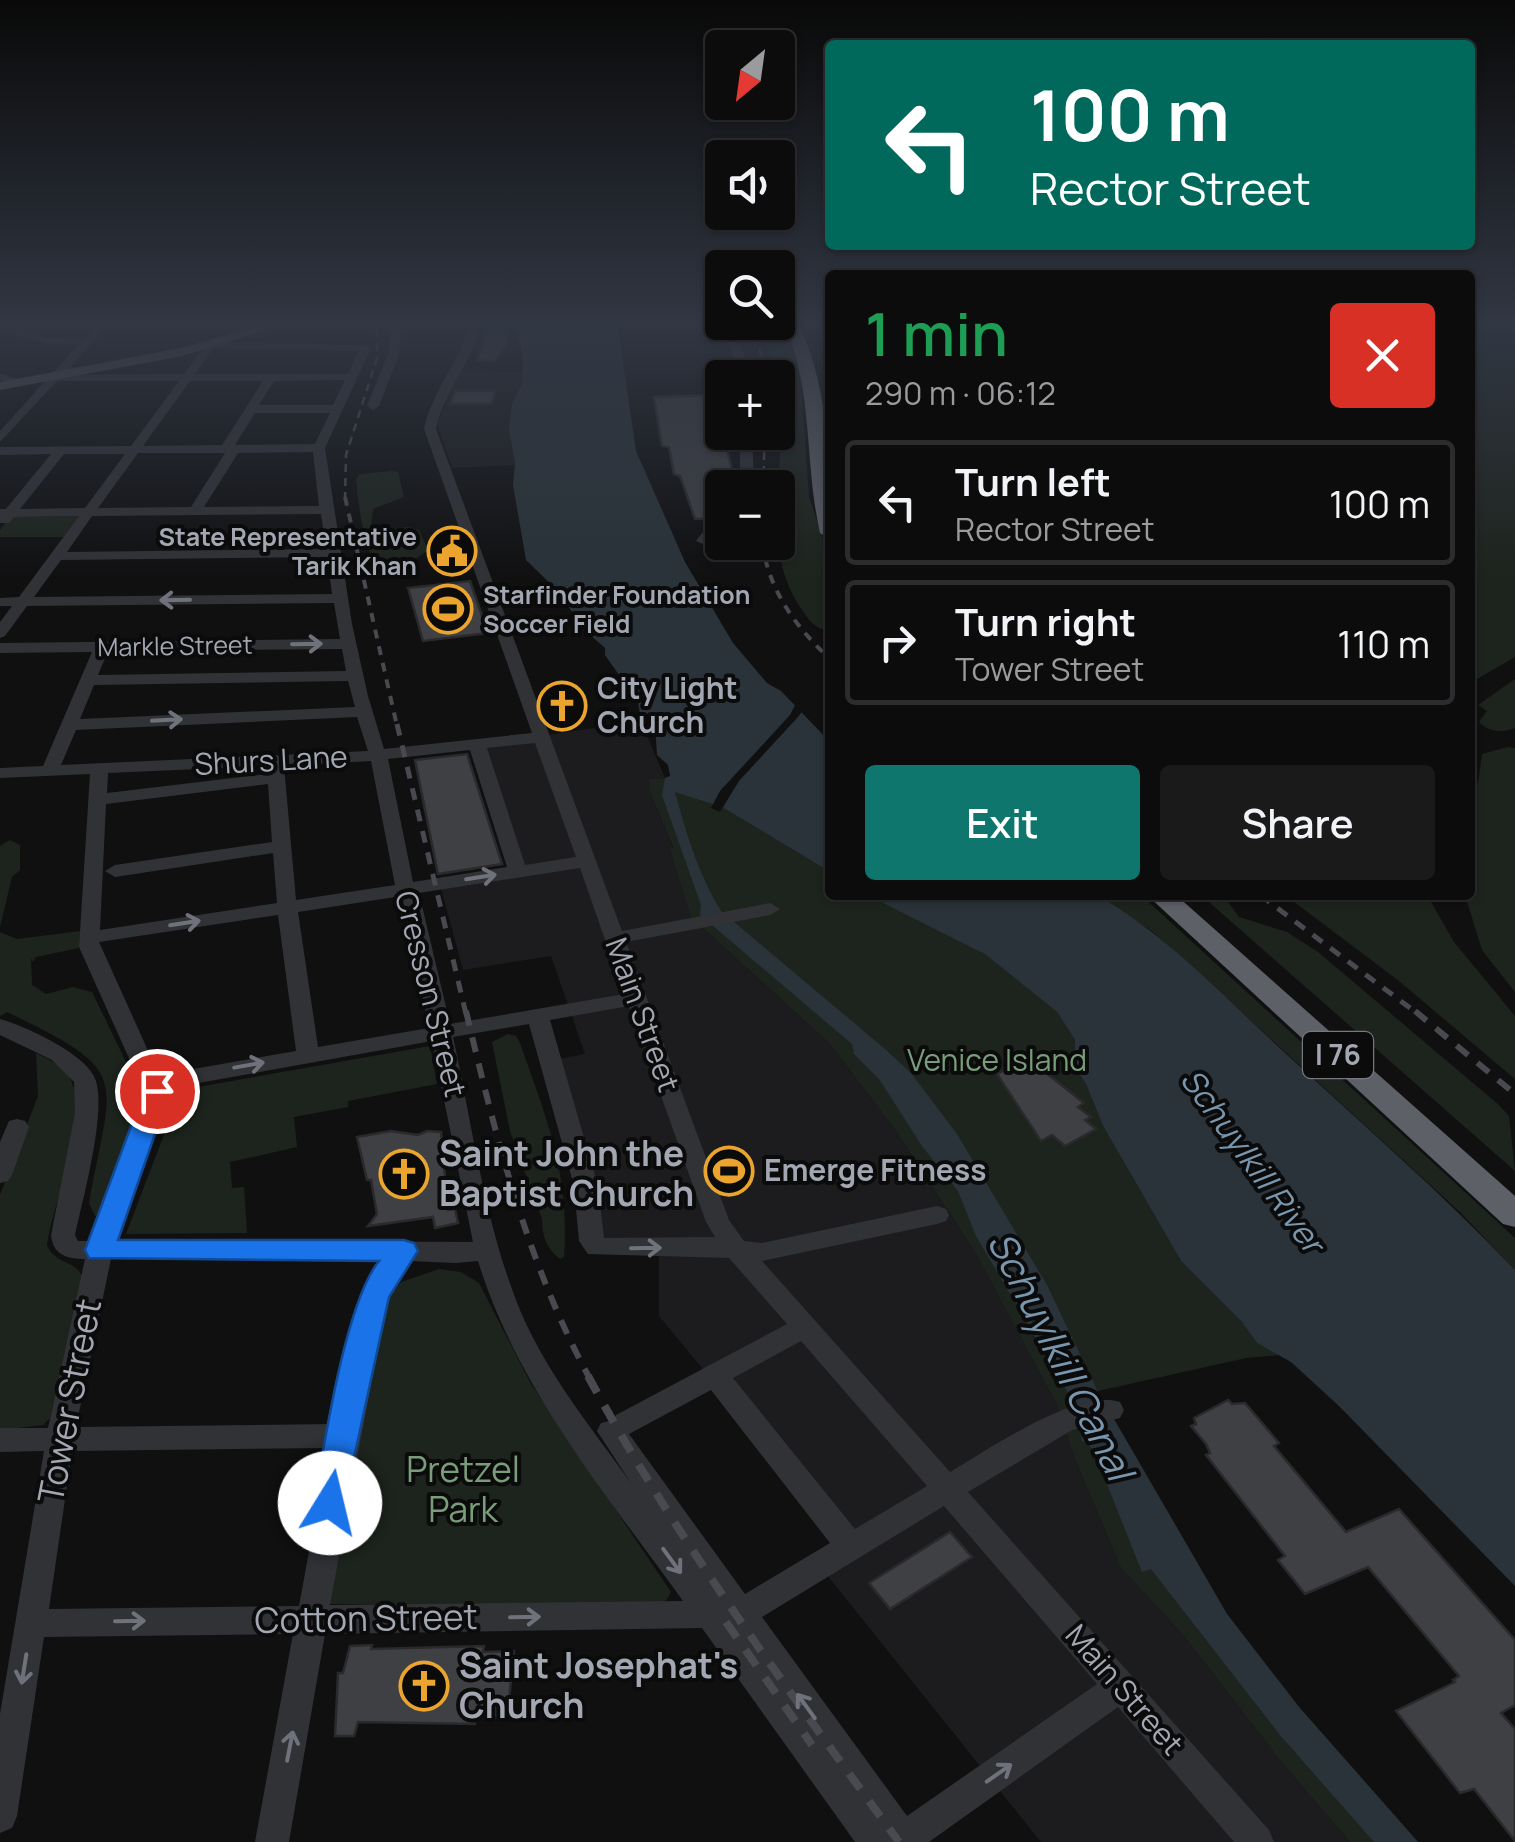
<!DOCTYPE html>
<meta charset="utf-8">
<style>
body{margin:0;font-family:Manrope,sans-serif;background:#1a1a1b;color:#f1f3f6;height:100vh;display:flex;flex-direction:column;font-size:38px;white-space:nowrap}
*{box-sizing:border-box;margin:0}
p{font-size:32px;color:#9a9b9d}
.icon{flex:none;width:55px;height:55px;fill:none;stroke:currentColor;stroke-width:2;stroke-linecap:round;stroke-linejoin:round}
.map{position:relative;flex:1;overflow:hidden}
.drawer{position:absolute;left:825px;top:270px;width:650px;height:630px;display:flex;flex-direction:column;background:#0c0c0d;border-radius:10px;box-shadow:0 2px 8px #0004,0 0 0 2px #2c2c2e}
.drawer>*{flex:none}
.hud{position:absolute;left:825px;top:40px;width:650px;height:210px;border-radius:10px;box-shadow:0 2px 8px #0004,0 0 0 2px #2c2c2e;background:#00695c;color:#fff;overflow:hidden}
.needle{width:65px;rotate:209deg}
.controls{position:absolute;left:705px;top:30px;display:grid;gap:20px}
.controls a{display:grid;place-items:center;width:90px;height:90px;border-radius:10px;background:#0c0c0d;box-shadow:0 2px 8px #0004,0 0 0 2px #2c2c2e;font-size:50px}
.pin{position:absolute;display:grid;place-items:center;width:85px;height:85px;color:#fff;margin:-42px;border:5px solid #fff;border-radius:50%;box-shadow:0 2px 10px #0007}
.me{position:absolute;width:110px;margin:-55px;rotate:9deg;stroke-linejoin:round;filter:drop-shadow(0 0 8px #0008)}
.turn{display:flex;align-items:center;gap:35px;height:210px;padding:0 40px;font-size:45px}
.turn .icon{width:130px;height:130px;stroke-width:2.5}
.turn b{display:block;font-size:70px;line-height:85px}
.round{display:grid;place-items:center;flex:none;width:105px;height:105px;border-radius:10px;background:#1a1a1b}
.headline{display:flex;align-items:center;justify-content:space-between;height:170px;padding:0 40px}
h1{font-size:60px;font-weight:600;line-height:75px;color:#1e9e55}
.action{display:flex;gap:20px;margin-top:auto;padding:20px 40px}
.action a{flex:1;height:115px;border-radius:10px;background:#0f766e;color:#fff;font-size:40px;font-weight:600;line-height:115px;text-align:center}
.action a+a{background:#1a1a1b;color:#f1f3f6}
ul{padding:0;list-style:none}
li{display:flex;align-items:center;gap:30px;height:125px;margin:0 20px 15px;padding:0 20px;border:5px solid #2c2c2e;border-radius:10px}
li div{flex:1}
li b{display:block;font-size:38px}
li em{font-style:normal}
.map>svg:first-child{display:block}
</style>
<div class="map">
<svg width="1515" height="1842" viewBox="0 0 1515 1842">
<rect width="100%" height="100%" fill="#101011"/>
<g fill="#1c1c1e">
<path d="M459 371 522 372V384L512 403 515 465 452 468 437 423Z"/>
<path d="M641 721 665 778 651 779 650 792 673 848 691 917 830 1044 896 1131 975 1252 1057 1405 1074 1457 1121 1568 1184 1636 1283 1764 1350 1842H1041L823 1570 854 1552 659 1316V1246L598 1244 555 1060 585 1054 551 956 463 970 440 885 518 872 480 745Z"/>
</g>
<g fill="#1d241d">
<path d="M778 321H782L800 368 809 497 830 560V626L821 629C811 624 806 616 800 607 755 538 792 456 778 380 774 362 766 340 757 323Z"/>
<path d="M1470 321H1515V657L1470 683Z"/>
<path d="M392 471 398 472 404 497 373 509 371 527 377 531 408 527 419 530 428 550 410 563 409 573 390 578C363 565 359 504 356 479L360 474Z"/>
<path d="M79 516 64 537H0V530L10 517Z"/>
<path d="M1515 679V728C1503 733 1488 732 1479 722L1487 711 1478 705Z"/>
<path d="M1508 747 1515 748V992L1482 950 1465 895H1470V785L1478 783 1482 754Z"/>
<path d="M665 778 672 789 722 807 830 872V895H867L960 940 986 954 1057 1012 1075 1040 1074 1066 1086 1084 1103 1126 1181 1261 1241 1321 1257 1343 1280 1355 1246 1358 1098 1391 1227 1614 1299 1707 1418 1842H1350L1283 1764 1184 1636 1121 1568 1074 1457 1057 1405 975 1252 896 1131 830 1044 691 917 670 849 673 847 650 792V779Z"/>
<path d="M10 840 20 845V870L12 877 0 927V846Z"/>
<path d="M1097 895H1141L1515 1238V1270L1461 1213 1191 966 1153 932Z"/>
<path d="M1201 895H1223L1239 917 1287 932 1318 952 1499 1105 1509 1116 1515 1171Z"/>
<path d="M1285 895H1427L1454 942 1515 1016V1079L1399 981Z"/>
<path d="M80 931 79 948 36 957 33 962 31 958 32 985 46 994 73 987 92 992 142 1095 101 1212 95 1216 89 1203C112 1074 134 1073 7 1012L0 1016V932L17 939Z"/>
<path d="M508 1034 516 1036 520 1043C547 1120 570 1174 564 1257L560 1259C546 1249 542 1235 542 1219L510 1131 492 1042Z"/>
<path d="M430 1046 437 1084 348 1101V1107L294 1117 297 1147 230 1162 232 1188 244 1187 247 1233 126 1234 181 1090Z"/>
<path d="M36 1053C47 1059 62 1064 68 1075 94 1115 53 1199 47 1245 54 1264 75 1260 82 1276L50 1418 43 1425 0 1430V1195L38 1096Z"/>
<path d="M439 1269 461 1272 479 1283 531 1384 671 1592 664 1604H329L383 1306 401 1282Z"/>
</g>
<g fill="#2a3339">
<path d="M516 321H617L636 451 685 562 733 643 767 683 781 691 830 742V872L722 807 675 792C686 833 699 876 721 911L885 1049 911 1073 957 1134 1047 1285 1097 1390 1227 1614 1299 1707 1418 1842H1374L1280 1735 1151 1569 1142 1572 1093 1449 1082 1441 1071 1398 976 1236 958 1191 922 1146 879 1079 854 1054 852 1044 700 915 701 905 662 795 665 778 670 776 668 765 657 755 655 724 640 715 638 702 605 655V648L581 627 561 594 526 560 513 485 515 463 509 430 512 403 522 384 523 362Z"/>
<path d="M867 895H1097C1167 935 1223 996 1283 1051 1361 1123 1442 1193 1515 1270V1586L1339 1406 1291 1362 1257 1343 1241 1321 1181 1261 1103 1126 1086 1084 1074 1066 1075 1040 1057 1012 985 954Z"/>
</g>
<path fill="#101011" d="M797 701 804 709 798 717 739 781 720 812 711 808 720 791 790 715Z"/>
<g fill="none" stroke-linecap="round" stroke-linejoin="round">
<path stroke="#2a3339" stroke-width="5" d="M1319 899 1322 895"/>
</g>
<g fill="#3f4044" stroke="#2a2a2d" stroke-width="2.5">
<path d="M490 324H507V343L495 361 477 360Z"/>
<path d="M455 391H496L491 404H450Z"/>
<path d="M722 395V432H733L736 444 726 446 736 486 722 488V518L695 519 680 476 674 474 669 447 662 446 654 397Z"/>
<path d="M470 581 488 633 423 641 408 588Z"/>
<path d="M467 754 502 864 438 874 415 760Z"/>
<path d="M1024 1060 1036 1070 1040 1068 1084 1103 1078 1107 1091 1117 1085 1120 1096 1129 1065 1146 1052 1135 1041 1141 997 1074Z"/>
<path d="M391 1131 418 1135 427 1131 441 1132 448 1210 455 1209 458 1223 435 1228 433 1217 368 1226 377 1214 371 1180H367L357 1137Z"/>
<path d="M1228 1400 1232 1404 1245 1403 1279 1443 1274 1446 1346 1532 1399 1509 1515 1640V1705L1501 1713 1515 1729V1841L1474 1789 1460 1793 1396 1711 1455 1682 1453 1680 1459 1676 1368 1567 1305 1594 1278 1560 1285 1556 1206 1455 1210 1453 1206 1444 1191 1426 1196 1424 1194 1418Z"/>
<path d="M950 1532 972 1557 890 1609 869 1583Z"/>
<path d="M372 1645 371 1649 484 1646 483 1652 514 1651 507 1718H475V1724L358 1722 354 1736H335L338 1673H343L350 1646Z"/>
</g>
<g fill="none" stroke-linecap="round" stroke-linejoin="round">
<g fill="#313236" fill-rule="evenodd">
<path d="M101 321H111L64 375 184 374 203 349V343L207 342 366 345 371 348 325 448 352 624 368 696 384 749 532 733 424 429C432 390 462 360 470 321H480C475 360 444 390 436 429L622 931 770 903 780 909 770 915 626 942 729 1220 744 1241 762 1243 937 1206 946 1209 949 1215 946 1221 937 1224 762 1261 950 1472C988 1450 1077 1388 1120 1402L1124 1410 1120 1418 1072 1430 968 1492 1269 1830 1274 1842H1234L1118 1707 929 1842H855L702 1628 325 1634 289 1842H255L293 1634 44 1637 17 1816 12 1828 0 1833V1714L44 1451 0 1452V1428H48L85 1259C67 1259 53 1255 51 1235L75 1113 74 1082 52 1060 0 1035V1019C25 1026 89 1055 96 1081 106 1115 83 1198 75 1235L78 1241H92L146 1096 79 947 90 774 0 778V768L43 766 92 652 0 653V643L340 639 334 603 27 606 5 636 0 638V622L12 606H0V598L19 597 79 516 14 517 9 523H0V509H6L51 454 0 455V447L131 446 179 381H57L0 442V431L78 345 44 344 0 330V323L45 338 84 339ZM213 348 359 351 348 374H195ZM345 380 333 405H259L274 381ZM190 381H263L222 445 143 446ZM255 413H330L315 444 235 445ZM313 452 319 506 204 507 238 453ZM138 453H225L191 507 98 508ZM64 454H125L85 508 20 509ZM321 514 326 549 67 552 92 516ZM327 557 332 594 34 597 61 560ZM342 649 346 671 98 675 108 651ZM348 681 355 707 80 719 94 685ZM357 717 368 751 61 765 76 730ZM535 743 576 857 525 865 487 748ZM470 750 507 867 413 882 388 759ZM371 761 395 885 296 900 284 766ZM267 766V774L107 793 108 773ZM268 784 272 842 115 865 105 871 115 877 273 853 277 903 100 930 106 804ZM580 868 624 994 450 1024 419 893ZM402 896 429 1028 318 1047 298 912ZM278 915 296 1051 159 1075 99 942ZM629 1006 706 1222 715 1237 604 1238 598 1186 550 1020ZM529 1024 574 1186 579 1241 588 1254 729 1258 787 1324 616 1415 613 1420 601 1423 597 1431 631 1483C590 1426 541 1366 516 1300 484 1217 472 1124 453 1037ZM432 1041 473 1242 117 1240 168 1096 165 1089ZM111 1259 383 1260 361 1297 333 1424 76 1427ZM410 1261 455 1263 478 1261C517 1388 606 1494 683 1601L330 1605 387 1297ZM801 1341 927 1486 855 1529 733 1378ZM711 1390 830 1543 745 1594 629 1434ZM328 1448 299 1606 49 1609 72 1451ZM944 1506 1097 1684 907 1816 762 1617Z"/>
<path d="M392 321H402L399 354 379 406 373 410 367 406 388 354Z"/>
<path d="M722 321 732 322 752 378H740Z"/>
<path d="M0 373 23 381 25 383 19 386 0 380Z"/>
<path d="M740 432H752L754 488H740Z"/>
<path d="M722 530V538L712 539 737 542 735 545 717 550 696 541 702 533Z"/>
<path d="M17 1119 25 1121 29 1127 12 1175 8 1181 0 1183V1142L9 1121Z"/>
</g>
<path fill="#4d4f55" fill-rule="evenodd" d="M276 321H295L182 356 0 390V382L181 348Z"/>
<g fill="#5d6067" fill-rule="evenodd">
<path d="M783 321H797C830 387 830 466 830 539L820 533C804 462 814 388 783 321Z"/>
<path d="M1147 895H1176L1515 1196V1227L1503 1224Z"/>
</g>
<g stroke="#484a4f" stroke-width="2.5" stroke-dasharray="8 6" stroke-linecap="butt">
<path d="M750 322 769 378"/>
<path d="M763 488 765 432"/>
<path d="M345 500 346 455 377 358V321"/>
</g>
<g stroke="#484a4f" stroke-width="4" stroke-dasharray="9 8" stroke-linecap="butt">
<path d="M345 497 397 726"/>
<path d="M762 542C769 591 795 626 830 659"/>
</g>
<g stroke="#484a4f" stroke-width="5" stroke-dasharray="12 10" stroke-linecap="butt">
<path d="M397 724 466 1014"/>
<path d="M1260 895 1418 1014"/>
</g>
<g stroke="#484a4f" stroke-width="6" stroke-dasharray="15 12" stroke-linecap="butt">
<path d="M466 1011C496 1138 527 1263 590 1379"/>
<path d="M1415 1011 1515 1094"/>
</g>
<g stroke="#484a4f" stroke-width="8" stroke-dasharray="19 15" stroke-linecap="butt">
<path d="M588 1376C677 1541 789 1691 899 1842"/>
<path d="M726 1622 812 1745"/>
</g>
</g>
<defs><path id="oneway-shaft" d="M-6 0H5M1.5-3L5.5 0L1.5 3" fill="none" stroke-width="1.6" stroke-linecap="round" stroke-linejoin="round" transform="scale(2.5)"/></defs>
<g stroke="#6f727a">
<use href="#oneway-shaft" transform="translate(175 600) rotate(179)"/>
<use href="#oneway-shaft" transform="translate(307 644) rotate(-1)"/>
<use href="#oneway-shaft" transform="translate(167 720) rotate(-3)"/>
<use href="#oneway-shaft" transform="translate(481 877) rotate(-9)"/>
<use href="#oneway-shaft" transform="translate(185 923) rotate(-9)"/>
<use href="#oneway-shaft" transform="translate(249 1065) rotate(-10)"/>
<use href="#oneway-shaft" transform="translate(646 1248) rotate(-1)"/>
<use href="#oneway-shaft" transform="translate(672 1561) rotate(54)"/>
<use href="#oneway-shaft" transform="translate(525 1617) rotate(-1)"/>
<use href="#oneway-shaft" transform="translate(130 1621) rotate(-1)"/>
<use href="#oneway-shaft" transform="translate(24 1669) rotate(99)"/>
<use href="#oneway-shaft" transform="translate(806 1706) rotate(-126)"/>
<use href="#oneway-shaft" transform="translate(290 1746) rotate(-79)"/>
<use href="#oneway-shaft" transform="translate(999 1773) rotate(-35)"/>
</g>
<linearGradient id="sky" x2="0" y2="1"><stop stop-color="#090909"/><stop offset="0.56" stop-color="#313743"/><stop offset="1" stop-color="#313743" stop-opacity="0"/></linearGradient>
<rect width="1515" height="578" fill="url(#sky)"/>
<path fill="#1a73e8" stroke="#114b97" stroke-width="2.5" d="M157 1083 170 1091 118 1240H404L414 1243 418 1251 389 1297 342 1513 330 1517 319 1513 314 1503C324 1446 345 1303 379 1261L89 1258 85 1250 144 1091Z"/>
<defs>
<g id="civic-ring" transform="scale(2.5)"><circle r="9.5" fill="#0b0b0c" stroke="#eba52e" stroke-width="1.5"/><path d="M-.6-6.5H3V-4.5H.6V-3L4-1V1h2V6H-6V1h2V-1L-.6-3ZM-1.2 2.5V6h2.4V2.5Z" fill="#eba52e"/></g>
<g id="stadium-ring" transform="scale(2.5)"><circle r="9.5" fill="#0b0b0c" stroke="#eba52e" stroke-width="1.5"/><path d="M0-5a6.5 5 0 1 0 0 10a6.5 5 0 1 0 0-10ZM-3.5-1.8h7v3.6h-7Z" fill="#eba52e"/></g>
<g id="church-ring" transform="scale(2.5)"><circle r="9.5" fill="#0b0b0c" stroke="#eba52e" stroke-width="1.5"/><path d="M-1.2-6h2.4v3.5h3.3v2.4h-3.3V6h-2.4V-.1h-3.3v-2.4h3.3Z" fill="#eba52e"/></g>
</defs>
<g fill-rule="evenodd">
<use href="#civic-ring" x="452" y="551"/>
<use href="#stadium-ring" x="448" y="609"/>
<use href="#church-ring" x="562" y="706"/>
<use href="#stadium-ring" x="729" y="1171"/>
<use href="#church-ring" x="404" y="1174"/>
<use href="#church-ring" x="424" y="1686"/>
</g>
<g text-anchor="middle" stroke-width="8" stroke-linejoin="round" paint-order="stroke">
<g font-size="25" font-weight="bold" fill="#a2a7b2" stroke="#0b0b0c" text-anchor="end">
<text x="417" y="546">State Representative<tspan x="417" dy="29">Tarik Khan</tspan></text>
<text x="483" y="604" text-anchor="start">Starfinder Foundation<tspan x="483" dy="29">Soccer Field</tspan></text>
</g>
<g font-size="25" fill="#a2a7b2" stroke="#0b0b0c">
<text transform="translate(175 646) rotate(-1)" y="9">Markle Street</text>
</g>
<rect fill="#0b0b0c" stroke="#757880" stroke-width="2.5" x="1303" y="1032" width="70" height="46" rx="8"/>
<g font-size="28" font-weight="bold" fill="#a2a7b2">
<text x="1338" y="1065">I 76</text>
</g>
<g font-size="30" font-weight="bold" fill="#a2a7b2" stroke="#0b0b0c" text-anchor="start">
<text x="597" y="699">City Light<tspan x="597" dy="34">Church</tspan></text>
<text x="764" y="1181">Emerge Fitness</text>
</g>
<g font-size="30" fill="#a2a7b2" stroke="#0b0b0c">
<text transform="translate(271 761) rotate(-3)" y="10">Shurs Lane</text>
<text transform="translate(430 994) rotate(76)" y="10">Cresson Street</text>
<text transform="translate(642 1015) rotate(70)" y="10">Main Street</text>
<text transform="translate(1124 1690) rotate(49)" y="10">Main Street</text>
</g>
<g font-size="30" fill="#799d7a" stroke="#0b0b0c">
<text x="997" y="1071">Venice Island</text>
</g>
<g font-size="32" font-style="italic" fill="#7996ad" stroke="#0b0b0c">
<text transform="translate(1252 1161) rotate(54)" y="11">Schuylkill River</text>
</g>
<g font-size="35" font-weight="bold" fill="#a2a7b2" stroke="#0b0b0c" text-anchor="start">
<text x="439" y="1166">Saint John the<tspan x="439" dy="40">Baptist Church</tspan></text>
<text x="459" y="1678">Saint Josephat's<tspan x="459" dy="40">Church</tspan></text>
</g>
<g font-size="35" fill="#a2a7b2" stroke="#0b0b0c">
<text transform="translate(70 1401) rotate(-79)" y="12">Tower Street</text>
<text transform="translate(366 1619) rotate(-1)" y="12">Cotton Street</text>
</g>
<g font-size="35" fill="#799d7a" stroke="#0b0b0c">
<text x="463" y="1482">Pretzel<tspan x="463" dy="40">Park</tspan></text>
</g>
<g font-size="38" font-style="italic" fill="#7996ad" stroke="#0b0b0c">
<text transform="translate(1060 1356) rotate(63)" y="13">Schuylkill Canal</text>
</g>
</g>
</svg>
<div class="controls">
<a><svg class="needle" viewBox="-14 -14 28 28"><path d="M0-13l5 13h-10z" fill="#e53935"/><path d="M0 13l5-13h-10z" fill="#9a9b9d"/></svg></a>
<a><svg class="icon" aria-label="sound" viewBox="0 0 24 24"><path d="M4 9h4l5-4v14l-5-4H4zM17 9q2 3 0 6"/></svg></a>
<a><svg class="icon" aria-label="search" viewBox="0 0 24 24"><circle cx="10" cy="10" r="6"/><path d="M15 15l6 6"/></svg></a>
<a>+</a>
<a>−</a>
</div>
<div class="pin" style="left:157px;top:1091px;background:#d93025"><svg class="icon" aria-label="arrive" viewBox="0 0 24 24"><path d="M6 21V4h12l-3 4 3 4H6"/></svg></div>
<svg class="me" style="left:330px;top:1503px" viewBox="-20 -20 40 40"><circle r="19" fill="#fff"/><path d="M0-13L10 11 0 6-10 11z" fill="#1a73e8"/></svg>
<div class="hud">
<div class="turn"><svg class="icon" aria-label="left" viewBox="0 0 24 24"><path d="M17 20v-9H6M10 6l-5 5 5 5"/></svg><div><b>100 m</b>Rector Street</div></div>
</div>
<section class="drawer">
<div class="headline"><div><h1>1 min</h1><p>290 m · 06:12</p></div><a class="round" style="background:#d93025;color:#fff"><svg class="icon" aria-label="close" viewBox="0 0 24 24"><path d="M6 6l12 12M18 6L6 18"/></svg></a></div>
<ul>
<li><svg class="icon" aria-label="left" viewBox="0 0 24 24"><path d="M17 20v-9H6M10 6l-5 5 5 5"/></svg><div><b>Turn left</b><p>Rector Street</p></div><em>100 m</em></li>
<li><svg class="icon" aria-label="right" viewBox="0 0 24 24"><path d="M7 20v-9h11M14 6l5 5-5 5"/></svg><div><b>Turn right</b><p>Tower Street</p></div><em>110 m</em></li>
</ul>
<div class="action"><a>Exit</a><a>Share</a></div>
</section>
</div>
